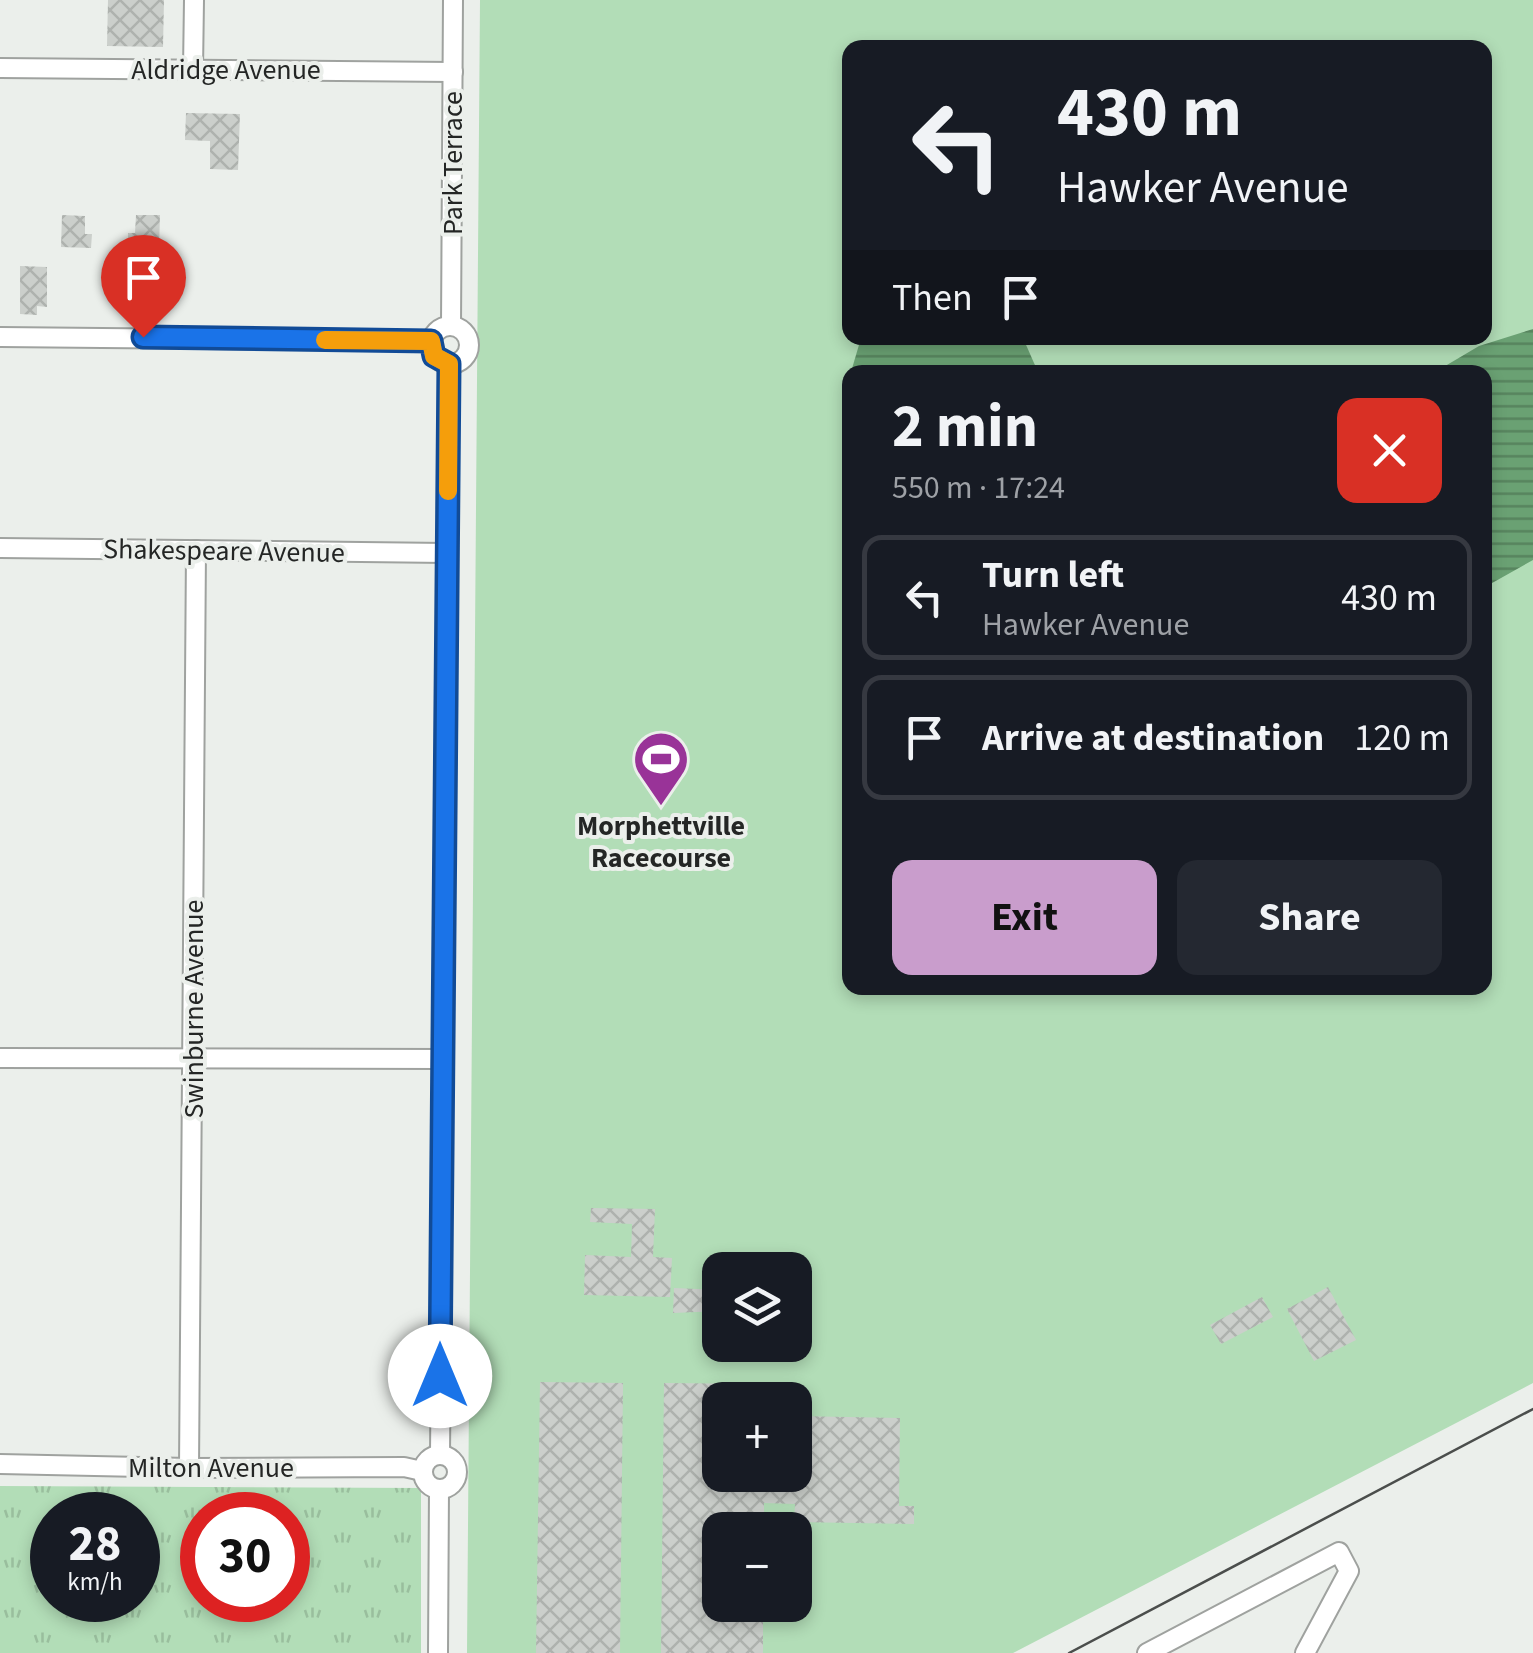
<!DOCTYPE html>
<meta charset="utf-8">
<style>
body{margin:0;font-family:"Source Sans 3",sans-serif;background:#242831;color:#f1f3f6;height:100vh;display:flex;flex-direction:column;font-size:38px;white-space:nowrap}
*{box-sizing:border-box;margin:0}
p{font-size:32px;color:#9ea1a6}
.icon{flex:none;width:55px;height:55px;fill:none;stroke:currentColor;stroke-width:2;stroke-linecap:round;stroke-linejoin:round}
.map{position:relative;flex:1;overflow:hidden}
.sheet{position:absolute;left:842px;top:365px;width:650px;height:630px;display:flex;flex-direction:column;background:#171b24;border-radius:20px;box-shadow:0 5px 15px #0003}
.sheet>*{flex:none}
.hud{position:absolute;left:842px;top:40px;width:650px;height:305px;border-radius:20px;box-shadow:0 5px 15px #0003;background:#171b24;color:#f1f3f6;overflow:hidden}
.controls{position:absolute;left:702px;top:1252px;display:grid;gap:20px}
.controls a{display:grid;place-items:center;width:110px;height:110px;border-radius:20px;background:#171b24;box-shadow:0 5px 15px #0003;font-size:50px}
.speed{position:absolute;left:30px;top:1492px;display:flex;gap:20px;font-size:50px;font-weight:700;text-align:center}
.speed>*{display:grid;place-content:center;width:130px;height:130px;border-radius:50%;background:#171b24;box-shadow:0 5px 15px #0003;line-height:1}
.speed small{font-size:25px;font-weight:400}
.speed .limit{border:15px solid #d22;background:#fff;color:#111}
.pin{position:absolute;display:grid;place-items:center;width:85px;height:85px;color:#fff;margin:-102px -42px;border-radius:50% 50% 50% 0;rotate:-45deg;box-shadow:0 0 10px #0007}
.pin .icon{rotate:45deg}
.me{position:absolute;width:110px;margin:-55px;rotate:0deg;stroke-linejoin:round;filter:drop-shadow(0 0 8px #0008)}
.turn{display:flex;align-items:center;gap:35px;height:210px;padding:0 50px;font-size:45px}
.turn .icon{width:130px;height:130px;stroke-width:2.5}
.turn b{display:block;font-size:70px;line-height:85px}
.then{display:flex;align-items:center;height:95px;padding:0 50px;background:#0003;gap:20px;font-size:38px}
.round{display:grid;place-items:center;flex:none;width:105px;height:105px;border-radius:20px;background:#242831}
.headline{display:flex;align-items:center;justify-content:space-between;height:170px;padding:0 50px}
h1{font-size:60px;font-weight:700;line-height:75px}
.button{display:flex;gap:20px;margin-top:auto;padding:20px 50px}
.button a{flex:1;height:115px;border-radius:20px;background:#c99dcc;color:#111;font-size:40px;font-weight:700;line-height:115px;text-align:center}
.button a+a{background:#242831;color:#f1f3f6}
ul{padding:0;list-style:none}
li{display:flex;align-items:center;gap:30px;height:125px;margin:0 20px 15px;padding:0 30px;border:5px solid #363941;border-radius:20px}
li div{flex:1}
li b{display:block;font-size:38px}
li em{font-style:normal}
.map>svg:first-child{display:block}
</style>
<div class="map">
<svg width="1533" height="1653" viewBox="0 0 1533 1653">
<defs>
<pattern id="park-tufts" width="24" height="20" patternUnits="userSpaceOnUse" patternTransform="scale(2.5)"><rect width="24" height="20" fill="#b2ddb7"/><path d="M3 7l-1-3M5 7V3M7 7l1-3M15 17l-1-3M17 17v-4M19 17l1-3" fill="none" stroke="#99be9d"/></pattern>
<pattern id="water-rules" width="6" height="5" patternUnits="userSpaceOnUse" patternTransform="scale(2.5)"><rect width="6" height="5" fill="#6aa173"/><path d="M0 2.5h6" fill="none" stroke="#57835e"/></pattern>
<pattern id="building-cross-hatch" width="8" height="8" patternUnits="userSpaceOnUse" patternTransform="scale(2.5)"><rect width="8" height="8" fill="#cbcfcb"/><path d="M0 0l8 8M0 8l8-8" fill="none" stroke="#aeb2ae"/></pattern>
</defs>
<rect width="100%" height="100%" fill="#ebefeb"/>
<path fill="url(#park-tufts)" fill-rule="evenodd" d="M0 1486 421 1488V1653H0ZM52 1515H138V1600H52ZM202 1515H288V1600H202Z"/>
<path fill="#b2ddb7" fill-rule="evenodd" d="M480 0H1533V1383L1013 1653H467ZM850 48H1485V338H850ZM850 372H1485V988H850ZM720 1270H795V1345H720ZM720 1400H795V1475H720ZM720 1530H795V1605H720Z"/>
<g fill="url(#water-rules)">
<path d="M1533 329V560L1485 587V372H1435L1479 346Z"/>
<path d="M861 338H1023L1038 372H851Z"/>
</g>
<g fill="url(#building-cross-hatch)">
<path d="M108 0H164L163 47 107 46Z"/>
<path d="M186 113 240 114 238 170 210 169V141L185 140Z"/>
<path d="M62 215 85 216V234H92L91 248 61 247Z"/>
<path d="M136 215H160L159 248 128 247V233H135Z"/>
<path d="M20 266 47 267V307L37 306V315L20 314Z"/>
<path d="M591 1208 655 1209 653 1257 672 1258 670 1297 584 1295 585 1255 631 1257 632 1224 590 1222Z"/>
<path d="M1328 1287 1356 1340 1314 1361 1287 1309Z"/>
<path d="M674 1288 720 1290V1311L673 1313Z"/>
<path d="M1262 1297 1273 1317 1221 1344 1210 1325Z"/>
<path d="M540 1382 623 1383 620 1653H536Z"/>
<path d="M664 1383 765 1384V1400H720V1475H795V1416L900 1418 899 1506H914V1524L794 1522 795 1504 764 1503V1515H720V1605L763 1606V1653H661Z"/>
</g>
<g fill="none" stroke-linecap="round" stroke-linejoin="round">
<g stroke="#9fa29f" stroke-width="22">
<g id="minor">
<path d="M0 68 453 72"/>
<path d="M193 69 194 0"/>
<path d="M451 326 453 0"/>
<circle cx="450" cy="345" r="19"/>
<path d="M0 337 431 341"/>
<path d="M0 548 447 553"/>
<path d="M0 1058 442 1059"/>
<circle cx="440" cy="1472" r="17"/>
<path d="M440 1455 449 363"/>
<path d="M0 1464 189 1468 404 1467 422 1471"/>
<path d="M189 1468 196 550"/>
<path d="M438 1653 439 1489"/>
<path d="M1147 1653 1339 1552 1349 1571 1305 1653"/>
</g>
</g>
<use href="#minor" stroke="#fff" stroke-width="18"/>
<path stroke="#4b4e4c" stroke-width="2.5" d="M1069 1653 1533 1409"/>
</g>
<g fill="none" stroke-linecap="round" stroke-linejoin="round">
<g stroke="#114b97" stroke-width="25">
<path id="route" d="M143 337 431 341 434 356 449 364 440 1376"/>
</g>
<use href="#route" stroke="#1a73e8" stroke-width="18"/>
<path stroke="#f59e0b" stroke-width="18" d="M325 340 431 341 434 356 449 364 448 491"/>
</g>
<defs>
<g id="stadium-pin" transform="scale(2.875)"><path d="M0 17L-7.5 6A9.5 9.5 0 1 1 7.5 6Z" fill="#993398" stroke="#ebefeb"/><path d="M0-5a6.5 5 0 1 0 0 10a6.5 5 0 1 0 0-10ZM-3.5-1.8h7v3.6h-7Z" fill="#fff"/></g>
</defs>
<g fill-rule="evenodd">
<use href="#stadium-pin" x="661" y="759"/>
</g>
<g text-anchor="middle" stroke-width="8" stroke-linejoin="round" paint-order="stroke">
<g font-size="28" fill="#242625" stroke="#ebefeb">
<text x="226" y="79">Aldridge Avenue</text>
<text transform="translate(452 163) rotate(-90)" y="10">Park Terrace</text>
<text transform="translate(224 550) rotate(1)" y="10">Shakespeare Avenue</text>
<text transform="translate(193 1009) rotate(-90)" y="10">Swinburne Avenue</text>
<text x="211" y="1477">Milton Avenue</text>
</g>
<g font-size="28" font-weight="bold" fill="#242625" stroke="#ebefeb">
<text x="661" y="835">Morphettville<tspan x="661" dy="32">Racecourse</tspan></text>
</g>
</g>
</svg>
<div class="controls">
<a><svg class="icon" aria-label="layers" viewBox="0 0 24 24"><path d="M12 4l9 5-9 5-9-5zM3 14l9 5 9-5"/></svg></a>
<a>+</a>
<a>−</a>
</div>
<div class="speed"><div>28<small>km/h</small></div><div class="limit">30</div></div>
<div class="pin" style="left:143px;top:337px;background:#d93025"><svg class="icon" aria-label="arrive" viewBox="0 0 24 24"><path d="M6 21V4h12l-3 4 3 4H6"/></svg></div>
<svg class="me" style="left:440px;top:1376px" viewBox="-20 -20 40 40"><circle r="19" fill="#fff"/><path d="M0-13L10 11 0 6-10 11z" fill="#1a73e8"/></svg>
<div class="hud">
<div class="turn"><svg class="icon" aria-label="left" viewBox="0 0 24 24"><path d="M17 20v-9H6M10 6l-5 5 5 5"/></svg><div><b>430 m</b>Hawker Avenue</div></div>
<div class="then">Then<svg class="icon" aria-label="arrive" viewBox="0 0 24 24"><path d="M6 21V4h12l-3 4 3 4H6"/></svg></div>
</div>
<section class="sheet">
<div class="headline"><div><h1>2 min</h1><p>550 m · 17:24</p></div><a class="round" style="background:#d93025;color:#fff"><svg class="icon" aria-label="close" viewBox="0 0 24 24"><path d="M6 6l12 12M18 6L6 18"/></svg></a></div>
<ul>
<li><svg class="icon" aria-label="left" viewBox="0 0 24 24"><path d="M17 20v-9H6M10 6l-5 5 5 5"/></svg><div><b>Turn left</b><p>Hawker Avenue</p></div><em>430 m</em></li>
<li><svg class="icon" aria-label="arrive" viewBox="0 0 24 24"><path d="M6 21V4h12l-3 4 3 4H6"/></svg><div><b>Arrive at destination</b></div><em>120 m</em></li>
</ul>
<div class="button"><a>Exit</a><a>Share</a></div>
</section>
</div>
